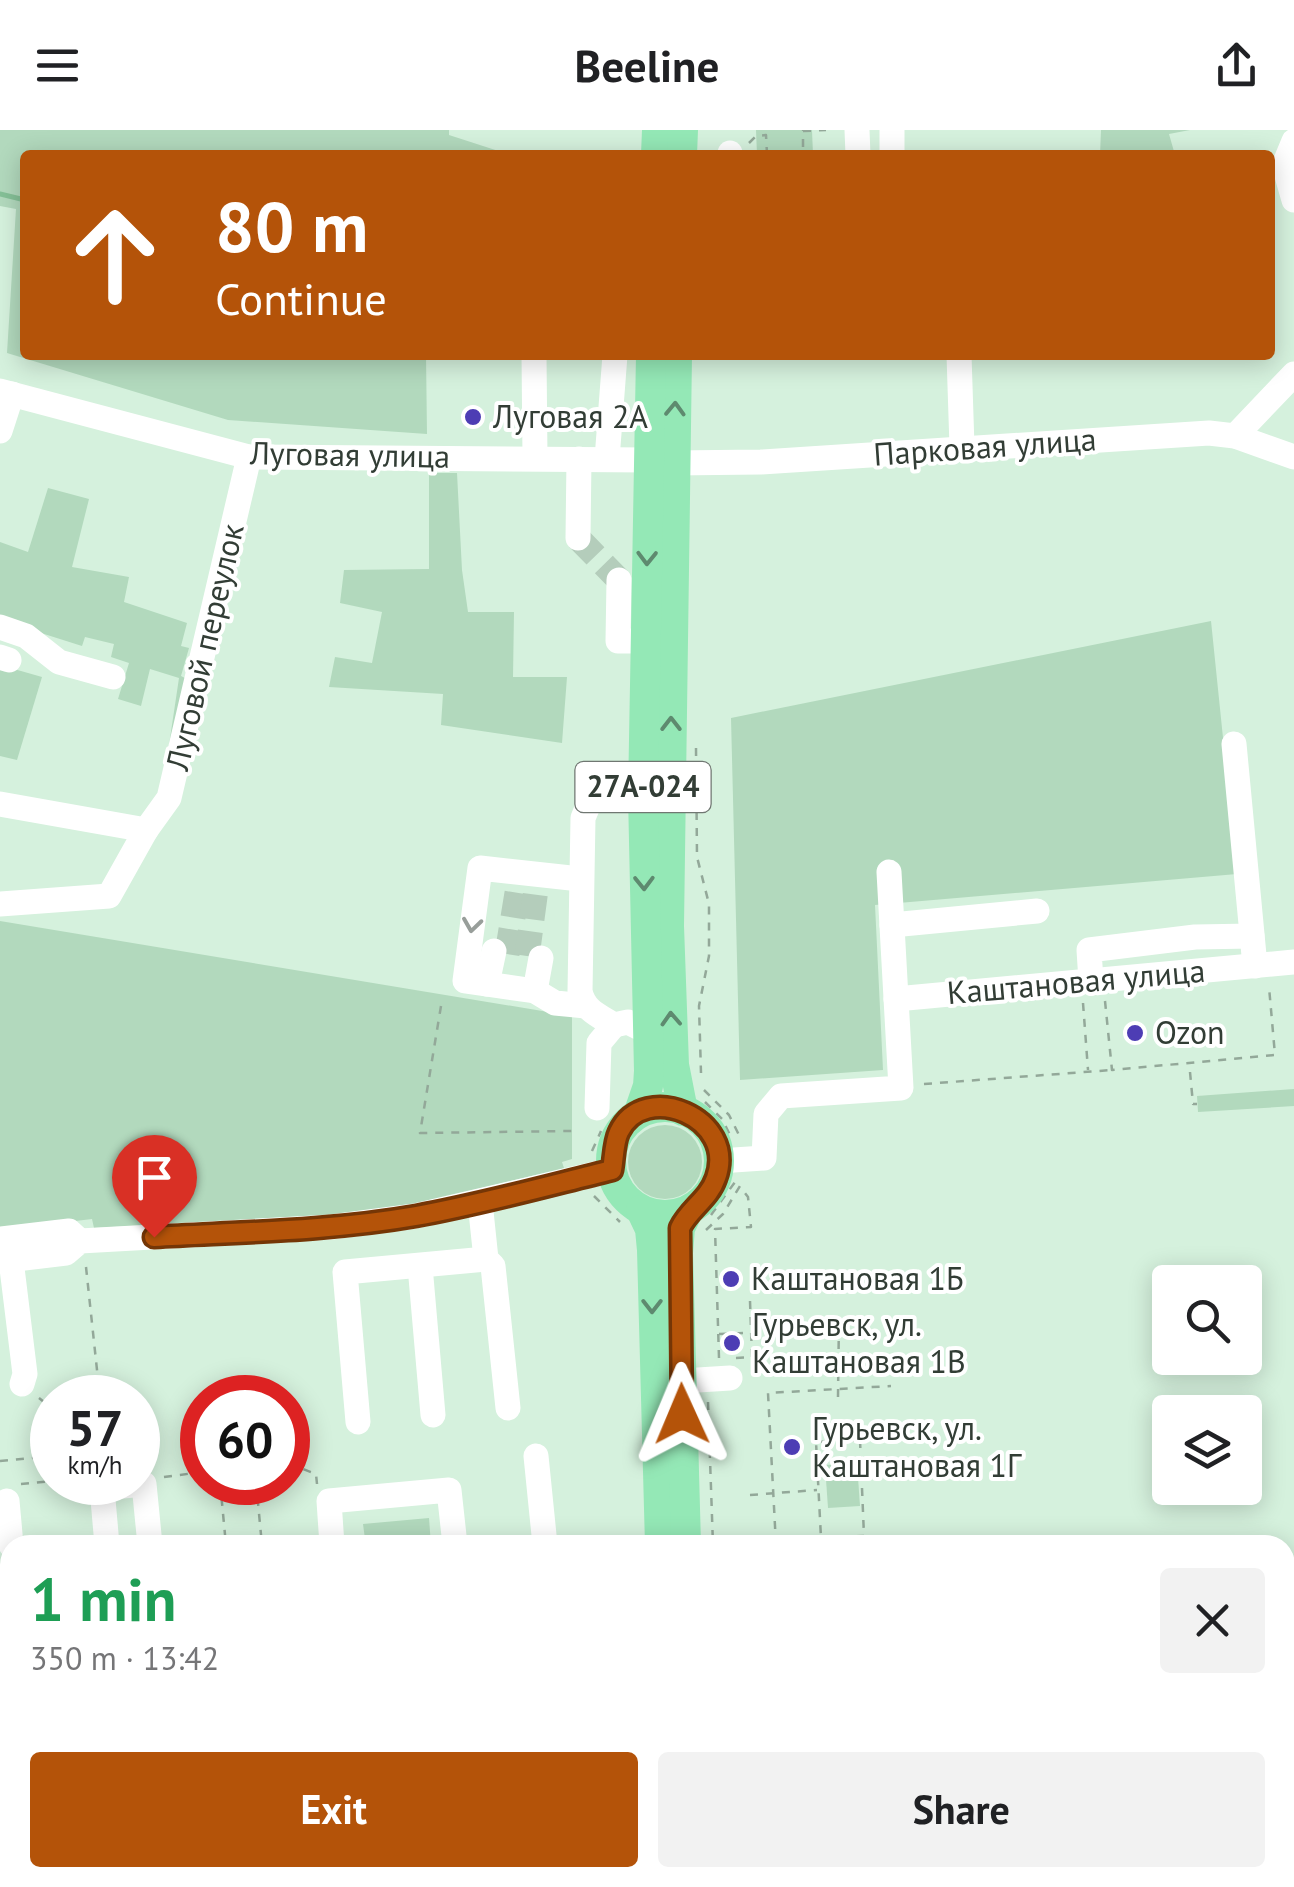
<!DOCTYPE html>
<meta charset="utf-8">
<style>
body{margin:0;font-family:"PT Sans",sans-serif;background:#f2f2f2;color:#202124;height:100vh;display:flex;flex-direction:column;font-size:38px;white-space:nowrap}
*{box-sizing:border-box;margin:0}
p{font-size:32px;color:#757577}
.icon{flex:none;width:55px;height:55px;fill:none;stroke:currentColor;stroke-width:2;stroke-linecap:round;stroke-linejoin:round}
.map{position:relative;flex:1;overflow:hidden}
.side{position:absolute;left:0px;top:1405px;width:1295px;height:352px;display:flex;flex-direction:column;background:#fff;border-radius:30px 30px 0 0;box-shadow:0 5px 25px #0003}
.side>*{flex:none}
.hud{position:absolute;left:20px;top:20px;width:1255px;height:210px;border-radius:10px;box-shadow:0 5px 25px #0003;background:#b45309;color:#fff;overflow:hidden}
.fabs{position:absolute;left:1152px;top:1135px;display:grid;gap:20px}
.fabs a{display:grid;place-items:center;width:110px;height:110px;border-radius:10px;background:#fff;box-shadow:0 5px 25px #0003;font-size:50px}
.speed{position:absolute;left:30px;top:1245px;display:flex;gap:20px;font-size:50px;font-weight:700;text-align:center}
.speed>*{display:grid;place-content:center;width:130px;height:130px;border-radius:50%;background:#fff;box-shadow:0 5px 25px #0003;line-height:1}
.speed small{font-size:25px;font-weight:400}
.speed .limit{border:15px solid #d22;background:#fff;color:#111}
.pin{position:absolute;display:grid;place-items:center;width:85px;height:85px;color:#fff;margin:-102px -42px;border-radius:50% 50% 50% 0;rotate:-45deg;box-shadow:0 0 10px #0007}
.pin .icon{rotate:45deg}
.me{position:absolute;width:110px;margin:-55px;rotate:359deg;stroke-linejoin:round;filter:drop-shadow(0 0 8px #0008)}
.turn{display:flex;align-items:center;gap:35px;height:210px;padding:0 30px;font-size:45px}
.turn .icon{width:130px;height:130px;stroke-width:2.5}
.turn b{display:block;font-size:70px;line-height:85px}
.round{display:grid;place-items:center;flex:none;width:105px;height:105px;border-radius:10px;background:#f2f2f2}
.summary{display:flex;align-items:center;justify-content:space-between;height:170px;padding:0 30px}
h1{font-size:60px;font-weight:600;line-height:75px;color:#1e9e55}
.primary-button{display:flex;gap:20px;margin-top:auto;padding:20px 30px}
.primary-button a{flex:1;height:115px;border-radius:10px;background:#b45309;color:#fff;font-size:40px;font-weight:600;line-height:115px;text-align:center}
.primary-button a+a{background:#f2f2f2;color:#202124}
header{display:flex;justify-content:space-between;align-items:center;height:130px;padding:0 30px;background:#fff;font-size:45px;font-weight:600}
.map>svg:first-child{display:block}
</style>
<header><svg class="icon" aria-label="menu" viewBox="0 0 24 24"><path d="M4 6h16M4 12h16M4 18h16"/></svg>Beeline<svg class="icon" aria-label="share" viewBox="0 0 24 24"><path d="M12 15V3M7 8l5-5 5 5M5 13v7h14v-7"/></svg></header>
<div class="map">
<svg width="1294" height="1757" viewBox="0 0 1294 1757">
<rect width="100%" height="100%" fill="#d5f1dd"/>
<g fill="#b2d9bd">
<path d="M0 0H449V5L511 25H25V225H426L427 304 228 290 7 223 16 79 0 76Z"/>
<path d="M756 0H812L813 25H757Z"/>
<path d="M1101 0H1190L1169 4 1175 25H1100Z"/>
<path d="M429 343H457L462 440 468 482H514L513 547H567L562 613 441 595 443 564 329 557 335 527 372 533 382 482 340 473 344 440 429 439Z"/>
<path d="M48 358 89 369 72 437 129 447 124 472 187 493 181 516 189 518 181 546 187 549 162 662 179 548 150 539 141 576 118 569 129 533 111 527 114 514 85 507 82 516 0 490V412L28 422Z"/>
<path d="M1211 491 1237 744 875 775 883 940 740 950 731 588Z"/>
<path d="M0 535 42 547 17 630 0 626Z"/>
<path d="M0 791 572 886V1029L562 1032 564 1038 412 1075 327 1085 94 1098 92 1089 0 1100Z"/>
<path d="M1294 959V976L1198 982 1197 966Z"/>
<circle cx="665" cy="1032" r="37"/>
<path d="M857 1333 860 1376 828 1378 825 1335Z"/>
<path d="M429 1388 431 1415H349V1411L365 1409 363 1394Z"/>
<path d="M1294 1435V1757H1073L1072 1748H1285V1436Z"/>
<path d="M10 1682V1748H47L48 1757H0V1698L5 1697 3 1683Z"/>
</g>
<g fill="none" stroke-linecap="round" stroke-linejoin="round">
<path stroke="#85c097" stroke-width="5" d="M0 64 25 70"/>
<g stroke="#b4cdbb" stroke-width="25" stroke-dasharray="25 12" stroke-linecap="butt">
<path d="M578 408 619 450"/>
<path d="M507 824 518 757"/>
<path d="M527 826 536 759"/>
</g>
<g stroke="#93a899" stroke-width="2.5" stroke-dasharray="8 8" stroke-linecap="butt">
<path d="M749 13 756 6 766 5 767 24 803 22V1L826 0"/>
<path d="M696 618 697 727 709 774V826L699 876 701 943"/>
<path d="M1105 871 1112 940 1275 925 1269 857"/>
<path d="M1083 873 1088 940"/>
<path d="M441 876 420 1003 572 1001"/>
<path d="M1190 942 1193 974H1197"/>
<path d="M924 954 1112 940"/>
<path d="M704 960 729 985 741 1009"/>
<path d="M705 972 722 989 732 1009"/>
<path d="M592 1021 601 1001"/>
<path d="M594 1066 620 1092"/>
<path d="M711 1085 735 1052"/>
<path d="M706 1100 723 1084 743 1051"/>
<path d="M86 1137 100 1268"/>
<path d="M719 1204 822 1200"/>
<path d="M719 1228 715 1099 751 1097 748 1067 741 1058"/>
<path d="M736 1228 752 1227 750 1171"/>
<path d="M838 1267 839 1187"/>
<path d="M39 1268 49 1276 52 1307"/>
<path d="M708 1272 713 1415"/>
<path d="M839 1293V1309"/>
<path d="M860 1310 864 1406 821 1408 816 1312Z"/>
<path d="M0 1331 52 1326"/>
<path d="M288 1336H295L316 1344 317 1354"/>
<path d="M164 1347 202 1342"/>
<path d="M208 1352H214"/>
<path d="M220 1352 226 1415"/>
<path d="M256 1352 262 1415"/>
<path d="M21 1354 52 1351"/>
<path d="M750 1365 817 1360"/>
<path d="M776 1415 768 1263 891 1256"/>
<path d="M410 1748V1757"/>
<path d="M539 1748 540 1757"/>
<path d="M322 1755 388 1748"/>
</g>
<g stroke="#fff" stroke-width="25">
<path d="M857 0 858 25"/>
<path d="M892 0V25"/>
<path d="M1294 11 1284 35 1294 70"/>
<path d="M730 25V23"/>
<path d="M534 225 535 328"/>
<path d="M959 225 962 317"/>
<path d="M0 261 249 327 648 330"/>
<path d="M0 301 12 264"/>
<path d="M1235 306 1294 244"/>
<path d="M607 329 615 225"/>
<path d="M673 333 761 332 1209 303 1235 306 1294 327"/>
<path d="M578 408 579 329"/>
<path d="M619 450 618 511H646"/>
<path d="M0 497 26 506 59 532 113 547"/>
<path d="M0 527 9 530"/>
<path d="M1234 614 1255 836"/>
<path d="M643 665 605 664 590 671 583 688 580 861C584 880 598 885 614 895L628 892 646 901"/>
<path d="M0 674 146 700"/>
<path d="M580 749 480 738 465 851 535 861 555 873 586 876"/>
<path d="M0 774 109 766 146 700 169 668 249 327"/>
<path d="M892 795 1037 781"/>
<path d="M1091 851 1089 820 1195 807 1252 806"/>
<path d="M487 854 494 821"/>
<path d="M535 861 541 828"/>
<path d="M896 869 1294 832"/>
<path d="M597 978 599 913 614 895"/>
<path d="M719 1031 764 1028 766 984 781 966 901 958 889 742"/>
<path d="M0 1109 69 1101 80 1111"/>
<path d="M486 1129 493 1136 508 1278"/>
<path d="M11 1130 25 1244 22 1254"/>
<path d="M0 1131 66 1123 80 1111 331 1097 415 1086 612 1040"/>
<path d="M420 1136 433 1285"/>
<path d="M682 1251 730 1248"/>
<path d="M358 1292 345 1142 486 1129 480 1072"/>
<path d="M536 1326 545 1415"/>
<path d="M7 1371 11 1415"/>
<path d="M107 1415 102 1358 144 1354 150 1415"/>
<path d="M332 1415 329 1371 449 1360 455 1415"/>
<path d="M0 1493 10 1492"/>
<path d="M71 1748 72 1757"/>
<path d="M173 1748V1757"/>
<path d="M295 1748 302 1757"/>
</g>
<g stroke="#94e8b6" stroke-width="30">
<path d="M656 25 657 0"/>
<path d="M682 25 683 0"/>
<path d="M677 225 669 796 674 935 683 981"/>
<circle cx="665" cy="1031" r="54"/>
<path d="M639 982 648 956 649 941 643 665 651 225"/>
<path d="M641 1080 650 1099 652 1120 660 1415"/>
<path d="M686 1415 678 1123 680 1098 688 1081"/>
<path d="M669 1748V1757"/>
<path d="M694 1748 695 1757"/>
</g>
</g>
<defs><path id="oneway-chevron" d="M-2-3.5L2.5 0L-2 3.5" fill="none" stroke-width="1.6" stroke-linecap="round" stroke-linejoin="round" transform="scale(2.5)"/></defs>
<g stroke="#5e8a6f">
<use href="#oneway-chevron" transform="translate(675 279) rotate(-88)"/>
<use href="#oneway-chevron" transform="translate(647 428) rotate(91)"/>
<use href="#oneway-chevron" transform="translate(671 594) rotate(-90)"/>
<use href="#oneway-chevron" transform="translate(644 753) rotate(89)"/>
<use href="#oneway-chevron" transform="translate(671 889) rotate(-93)"/>
<use href="#oneway-chevron" transform="translate(652 1176) rotate(90)"/>
</g>
<use stroke="#989e9a" href="#oneway-chevron" transform="translate(472 795) rotate(98)"/>
<g fill="none" stroke-linecap="round" stroke-linejoin="round">
<g stroke="#753606" stroke-width="25">
<path id="route" d="M154 1107C241 1102 330 1101 416 1086 482 1074 547 1056 612 1040 614 1029 614 1012 619 1002 644 949 738 988 716 1048 709 1069 689 1079 680 1098L682 1284"/>
</g>
<use href="#route" stroke="#b45309" stroke-width="18"/>
</g>
<g fill="#4d3db4" stroke="#fff" stroke-width="4">
<circle cx="473" cy="287" r="10"/>
<circle cx="1135" cy="903" r="10"/>
<circle cx="731" cy="1149" r="10"/>
<circle cx="732" cy="1213" r="10"/>
<circle cx="792" cy="1317" r="10"/>
</g>
<g text-anchor="middle" stroke-width="8" stroke-linejoin="round" paint-order="stroke">
<rect fill="#fff" stroke="#707772" stroke-width="2.5" x="575.5" y="632" width="135" height="50" rx="8"/>
<g font-size="30" font-weight="bold" fill="#323d35">
<text x="643" y="667">27А-024</text>
</g>
<g font-size="32" fill="#323d35" stroke="#fff" text-anchor="start">
<text x="493" y="298">Луговая 2А</text>
<text x="1155" y="914">Ozon</text>
<text x="751" y="1160">Каштановая 1Б</text>
<text x="752" y="1206">Гурьевск, ул.<tspan x="752" dy="37">Каштановая 1В</tspan></text>
<text x="812" y="1310">Гурьевск, ул.<tspan x="812" dy="37">Каштановая 1Г</tspan></text>
</g>
<g font-size="32" fill="#323d35" stroke="#fff">
<text transform="translate(985 317) rotate(-4)" y="11">Парковая улица</text>
<text transform="translate(350 325) rotate(1)" y="11">Луговая улица</text>
<text transform="translate(205 517) rotate(-77)" y="11">Луговой переулок</text>
<text transform="translate(1076 852) rotate(-5)" y="11">Каштановая улица</text>
</g>
</g>
</svg>
<div class="fabs">
<a><svg class="icon" aria-label="search" viewBox="0 0 24 24"><circle cx="10" cy="10" r="6"/><path d="M15 15l6 6"/></svg></a>
<a><svg class="icon" aria-label="layers" viewBox="0 0 24 24"><path d="M12 4l9 5-9 5-9-5zM3 14l9 5 9-5"/></svg></a>
</div>
<div class="speed"><div>57<small>km/h</small></div><div class="limit">60</div></div>
<div class="pin" style="left:154px;top:1107px;background:#d93025"><svg class="icon" aria-label="arrive" viewBox="0 0 24 24"><path d="M6 21V4h12l-3 4 3 4H6"/></svg></div>
<svg class="me" style="left:682px;top:1284px" viewBox="-20 -20 40 40"><path d="M0-17L14 15 0 8-14 15z" fill="#b45309" stroke="#fff" stroke-width="4"/></svg>
<div class="hud">
<div class="turn"><svg class="icon" aria-label="ahead" viewBox="0 0 24 24"><path d="M12 20V5M6 11l6-6 6 6"/></svg><div><b>80 m</b>Continue</div></div>
</div>
<section class="side">
<div class="summary"><div><h1>1 min</h1><p>350 m · 13:42</p></div><a class="round"><svg class="icon" aria-label="close" viewBox="0 0 24 24"><path d="M6 6l12 12M18 6L6 18"/></svg></a></div>
<div class="primary-button"><a>Exit</a><a>Share</a></div>
</section>
</div>
